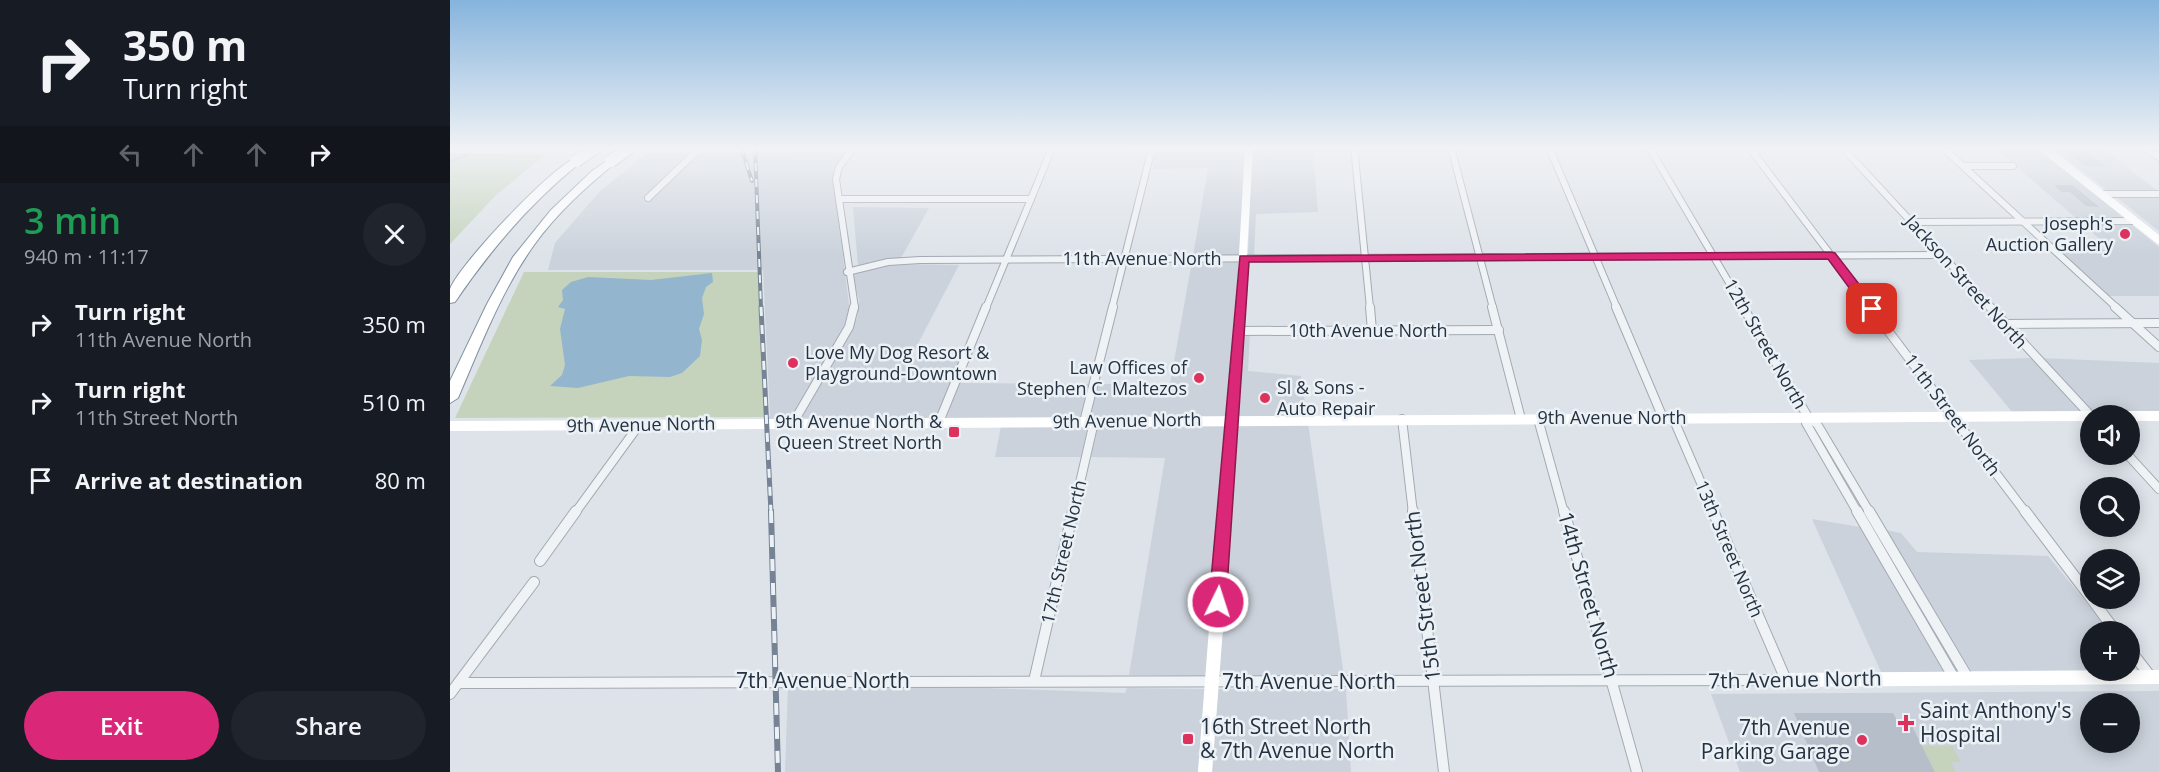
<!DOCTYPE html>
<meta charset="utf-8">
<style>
body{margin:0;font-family:"Open Sans",sans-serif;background:#20242c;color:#f1f3f6;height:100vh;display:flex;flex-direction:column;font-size:22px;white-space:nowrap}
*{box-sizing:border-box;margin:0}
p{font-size:20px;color:#9ea1a6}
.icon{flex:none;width:33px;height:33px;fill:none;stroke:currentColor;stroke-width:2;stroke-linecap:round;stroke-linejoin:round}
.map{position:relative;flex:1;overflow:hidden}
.drawer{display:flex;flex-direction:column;background:#171b24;width:450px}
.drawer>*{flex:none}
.hud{background:#171b24;color:#f1f3f6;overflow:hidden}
.tools{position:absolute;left:1630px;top:405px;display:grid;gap:12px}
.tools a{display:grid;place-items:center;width:60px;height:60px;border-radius:50%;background:#171b24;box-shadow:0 3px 15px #0003;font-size:30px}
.pin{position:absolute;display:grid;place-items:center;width:51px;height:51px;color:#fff;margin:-26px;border-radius:12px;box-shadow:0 3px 9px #0006}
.me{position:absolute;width:66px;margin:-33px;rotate:4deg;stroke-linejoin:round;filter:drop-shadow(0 0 4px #0008)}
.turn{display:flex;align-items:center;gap:21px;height:126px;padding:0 24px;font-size:27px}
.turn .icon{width:78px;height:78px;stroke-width:2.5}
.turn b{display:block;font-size:42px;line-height:51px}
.lanes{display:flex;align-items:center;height:57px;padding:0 24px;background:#0003;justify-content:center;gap:30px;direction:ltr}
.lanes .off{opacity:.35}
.round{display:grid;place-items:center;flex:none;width:63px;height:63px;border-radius:32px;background:#20242c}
.head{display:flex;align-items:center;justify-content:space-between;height:102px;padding:0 24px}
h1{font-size:36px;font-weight:600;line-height:45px;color:#1e9e55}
.primary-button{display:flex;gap:12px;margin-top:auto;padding:12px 24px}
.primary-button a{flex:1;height:69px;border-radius:36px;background:#db2777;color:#fff;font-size:24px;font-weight:600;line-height:69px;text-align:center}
.primary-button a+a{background:#20242c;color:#f1f3f6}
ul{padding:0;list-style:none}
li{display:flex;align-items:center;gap:18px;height:78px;padding:0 24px}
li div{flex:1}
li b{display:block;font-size:22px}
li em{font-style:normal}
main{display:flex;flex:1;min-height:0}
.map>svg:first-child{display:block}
</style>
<main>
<section class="drawer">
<div class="hud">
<div class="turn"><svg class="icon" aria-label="right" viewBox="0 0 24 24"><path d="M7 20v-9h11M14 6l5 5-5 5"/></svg><div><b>350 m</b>Turn right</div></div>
<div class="lanes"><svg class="icon off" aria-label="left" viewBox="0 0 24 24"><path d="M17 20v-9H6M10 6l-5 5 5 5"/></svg><svg class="icon off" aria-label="ahead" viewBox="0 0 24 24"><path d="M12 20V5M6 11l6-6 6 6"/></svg><svg class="icon off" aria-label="ahead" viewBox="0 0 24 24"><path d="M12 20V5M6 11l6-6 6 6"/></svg><svg class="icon" aria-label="right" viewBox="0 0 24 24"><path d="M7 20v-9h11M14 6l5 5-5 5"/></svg></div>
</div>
<div class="head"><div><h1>3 min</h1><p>940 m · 11:17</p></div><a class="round"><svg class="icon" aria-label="close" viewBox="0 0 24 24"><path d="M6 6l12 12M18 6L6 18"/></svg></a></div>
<ul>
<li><svg class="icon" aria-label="right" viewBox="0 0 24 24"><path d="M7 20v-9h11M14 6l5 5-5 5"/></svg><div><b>Turn right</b><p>11th Avenue North</p></div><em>350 m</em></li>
<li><svg class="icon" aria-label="right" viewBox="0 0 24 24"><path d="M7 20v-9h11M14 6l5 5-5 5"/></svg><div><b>Turn right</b><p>11th Street North</p></div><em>510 m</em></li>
<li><svg class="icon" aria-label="arrive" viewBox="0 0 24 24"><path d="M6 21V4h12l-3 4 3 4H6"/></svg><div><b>Arrive at destination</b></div><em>80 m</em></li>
</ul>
<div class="primary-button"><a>Exit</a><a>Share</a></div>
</section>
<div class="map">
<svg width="1709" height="772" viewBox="0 0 1709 772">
<rect width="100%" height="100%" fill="#dde3e9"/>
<g fill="#cbd2db" fill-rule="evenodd">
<path d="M1544 147H1589L1680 219H1627Z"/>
<path d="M1602 147H1651L1709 192H1659Z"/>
<path d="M705 149H796L790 256H743L758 168 703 169Z"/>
<path d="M802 149H863L868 212 806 214 804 256H798Z"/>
<path d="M251 150H398L386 167 383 180 400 312 394 327 340 419 316 420 320 416 313 270H98L105 243 150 191 200 151H244L193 200H199Z"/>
<path d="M1665 196H1709V231Z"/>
<path d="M403 207 479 208 451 258 408 266Z"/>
<path d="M1632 224H1681L1709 247V296H1659L1611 253 1661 249Z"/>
<path d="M742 261H790L777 416 640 418 648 384H720Z"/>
<path d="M448 264 509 265 460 359 509 361 486 418 350 419 407 318 409 300 402 273Z"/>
<path d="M793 334H800L798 371 851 376 857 416H787Z"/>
<path d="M1581 358 1631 413H1563L1519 360Z"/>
<path d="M1590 358 1709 363V412L1641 413Z"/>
<path d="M510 383 639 384 630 418H496Z"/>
<path d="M858 423 894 676H768L786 424Z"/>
<path d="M776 424 756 676 679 675 715 458 641 457 648 426Z"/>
<path d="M551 426H638L631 457H545Z"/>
<path d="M1362 519 1410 527 1494 672H1431Z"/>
<path d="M1436 530 1451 533 1467 552 1598 556 1660 631 1641 632V670L1521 671Z"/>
<path d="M338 687 536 688 675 693 677 688 755 689 748 772H335Z"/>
<path d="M768 689H896L901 772H762Z"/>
<path d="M1709 691V772H1290L1261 694ZM1641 704H1680V742H1641Z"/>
</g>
<g fill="#c5d3bd">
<path d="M99 152 46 195 0 244V153Z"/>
<path d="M74 272H309L318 417 5 418Z"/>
<path d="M1472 746H1502L1511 762H1501L1506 772H1512H1485Z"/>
</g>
<path fill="#93b5cd" d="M262 273 263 282 256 287 252 298 254 314 249 329 252 340 250 356 232 373 220 377 179 376 128 388 100 386 112 375 115 365 110 329 115 309 108 307 113 300 112 290 121 282 138 277 201 280Z"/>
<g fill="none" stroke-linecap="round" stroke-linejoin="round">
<path stroke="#93b5cd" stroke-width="2" d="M0 162 16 155"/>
</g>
<g fill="#b6bfc9">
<path d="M1610 147H1629L1655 166H1635Z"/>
<path d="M1604 185H1623L1649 207 1636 206 1620 192H1612Z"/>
<path d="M1344 713H1443L1449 724H1461L1485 772H1369Z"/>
</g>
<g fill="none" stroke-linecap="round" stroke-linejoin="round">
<g stroke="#a2aab3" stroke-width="8">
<g id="street-far2">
<path d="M404 147 389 167 386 179 405 308"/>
<path d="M799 147H1010"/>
<path d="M904 147 920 308"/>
<path d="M1001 147 1043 308"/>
<path d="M1099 147 1167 308"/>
<path d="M1199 147 1294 308"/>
<path d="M1299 147 1421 308"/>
<path d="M1392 147 1541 308"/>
<path d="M1492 147 1667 308"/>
<path d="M1694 147 1709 157"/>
<path d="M1513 166H1563"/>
<path d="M1652 194H1709"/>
<path d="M198 198 249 149"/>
<path d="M390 199H581"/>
<path d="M1461 222 1685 221"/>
<path d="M397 272 438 262 470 260 1492 255"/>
<path d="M536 308 602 148"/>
<path d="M662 308 702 148"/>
</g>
</g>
<g stroke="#a2aab3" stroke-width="10">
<g id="street-far1">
<path d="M920 307 922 331"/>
<path d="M1042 307 1071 419"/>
<path d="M1166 307 1213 418"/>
<path d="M1293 307 1358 417 1367 424 1420 513"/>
<path d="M1420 307 1576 513"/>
<path d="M1540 307 1641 416"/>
<path d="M1665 307 1709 347"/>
<path d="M1554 324 1709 323"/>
<path d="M788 331 1049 330"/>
<path d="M1358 417 1356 423 1408 513"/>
<path d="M1223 418 1264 513"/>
<path d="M952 419 963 513"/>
<path d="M1088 419 1114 513"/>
<path d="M489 422 536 307"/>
<path d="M634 422 663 307"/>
<path d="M343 423 399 327 404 307"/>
<path d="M1677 454 1709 489"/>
<path d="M125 513 189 425"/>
<path d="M623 513 644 422"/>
</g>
</g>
<g stroke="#a2aab3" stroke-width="12">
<g id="street">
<path d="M963 511 994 772"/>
<path d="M1114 511 1187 772"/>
<path d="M1407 511 1504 678"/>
<path d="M1419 511 1518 678"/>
<path d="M1575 511 1641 598"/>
<path d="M90 561 126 511"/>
<path d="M1641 598 1666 632"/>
<path d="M1680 650 1701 677"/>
<path d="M584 681 623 511"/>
<path d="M9 683 1336 680 1263 511"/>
<path d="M0 694 84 582"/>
</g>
</g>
<g stroke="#8391a1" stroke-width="2">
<g id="highway">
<path d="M126 158 130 159V163C80 203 41 249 5 302L0 303C0 299 0 293 0 289 8 266 103 165 126 158Z"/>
<path d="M161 158 165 159V163C135 188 106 214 84 245 51 291 30 347 8 398L0 403V381L37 304 63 257 101 210 142 171Z"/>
</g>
</g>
<use href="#street-far2" stroke="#f0f3f6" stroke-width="6"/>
<use href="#street-far1" stroke="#f0f3f6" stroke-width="8"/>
<use href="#street" stroke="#f0f3f6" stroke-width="10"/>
<g stroke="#fff" stroke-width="8">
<path d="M1592 147 1709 240"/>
<path d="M0 149 799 147"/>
<path d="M790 308 799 147"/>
</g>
<g stroke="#fff" stroke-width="10">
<path d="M1680 416H1709"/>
<path d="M0 426 1641 416"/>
<path d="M775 513 790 307"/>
</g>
<g stroke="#fff" stroke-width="14">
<path d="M1336 680 1709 677"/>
<path d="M755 772 775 511"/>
</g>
<use href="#highway" fill="#fff" fill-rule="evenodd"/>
<g stroke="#758394" stroke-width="4">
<g id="rail-far2">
<path d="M291 147 302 181"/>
<path d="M305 147 311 308"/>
</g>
</g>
<g stroke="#758394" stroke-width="5">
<path id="rail-far1" d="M311 307 321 513"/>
</g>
<g stroke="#758394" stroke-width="6">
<path id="rail" d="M321 511 328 772"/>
</g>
<use href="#rail-far2" stroke="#ecf1f6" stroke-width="2" stroke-dasharray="8" stroke-linecap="butt"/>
<use href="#rail-far1" stroke="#ecf1f6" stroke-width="3" stroke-dasharray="9" stroke-linecap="butt"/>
<use href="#rail" stroke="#ecf1f6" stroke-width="4" stroke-dasharray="12" stroke-linecap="butt"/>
<g stroke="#8391a1" stroke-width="14" stroke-linecap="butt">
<g id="highway-bridge">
<path d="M126 161 146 147"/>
<path d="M161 161 180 147"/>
</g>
</g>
<use href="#highway-bridge" stroke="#fff" stroke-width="12"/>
</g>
<linearGradient id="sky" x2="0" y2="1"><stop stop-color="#86b4dd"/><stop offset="0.58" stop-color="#f0f2f5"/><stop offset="1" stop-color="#f0f2f5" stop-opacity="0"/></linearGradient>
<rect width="1709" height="255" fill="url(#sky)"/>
<path fill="#db2777" stroke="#8e194d" stroke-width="1.5" d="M1381 252 1385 253 1426 306V312H1417L1378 259 799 262 776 602 774 607 768 609 762 607 759 602 790 256Z"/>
<g fill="#dd325d" stroke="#ecf1f6" stroke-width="2">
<circle cx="1675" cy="234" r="6"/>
<circle cx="343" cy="363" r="6"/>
<circle cx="749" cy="378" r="6"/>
<circle cx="815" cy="398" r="6"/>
<rect x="498" y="426" width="12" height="12" rx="3"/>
<path d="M1453 714h6v6h6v6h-6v6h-6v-6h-6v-6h6z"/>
<rect x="732" y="733" width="12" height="12" rx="3"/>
<circle cx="1412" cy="740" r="6"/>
</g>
<g text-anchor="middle" stroke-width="5" stroke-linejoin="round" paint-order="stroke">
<g font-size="18" fill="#253241" stroke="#ecf1f6" text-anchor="end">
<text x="1663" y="230">Joseph's<tspan x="1663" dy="21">Auction Gallery</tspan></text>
<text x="355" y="359" text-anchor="start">Love My Dog Resort &amp;<tspan x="355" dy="21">Playground-Downtown</tspan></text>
<text x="737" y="374">Law Offices of<tspan x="737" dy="21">Stephen C. Maltezos</tspan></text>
<text x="827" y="394" text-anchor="start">Sl &amp; Sons -<tspan x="827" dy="21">Auto Repair</tspan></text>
<text x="492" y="428">9th Avenue North &amp;<tspan x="492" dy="21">Queen Street North</tspan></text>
</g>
<g font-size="18" fill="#253241" stroke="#ecf1f6">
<text x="692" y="265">11th Avenue North</text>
<text transform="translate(1516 282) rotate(48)" y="6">Jackson Street North</text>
<text x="918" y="337">10th Avenue North</text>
<text transform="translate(1315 344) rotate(60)" y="6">12th Street North</text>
<text transform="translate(1502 415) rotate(53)" y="6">11th Street North</text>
<text x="1162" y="424">9th Avenue North</text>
<text transform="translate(677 421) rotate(-1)" y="6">9th Avenue North</text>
<text transform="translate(191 425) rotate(-1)" y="6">9th Avenue North</text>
<text transform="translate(1279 549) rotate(67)" y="6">13th Street North</text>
<text transform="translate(614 552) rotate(-77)" y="6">17th Street North</text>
</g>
<g font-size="21" fill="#253241" stroke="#ecf1f6">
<text transform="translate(1138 595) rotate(74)" y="7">14th Street North</text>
<text transform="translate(973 596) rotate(-97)" y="7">15th Street North</text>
<text transform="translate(1345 680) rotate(-1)" y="7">7th Avenue North</text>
<text x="373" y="688">7th Avenue North</text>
<text x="859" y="689">7th Avenue North</text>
</g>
<g font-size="21" fill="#253241" stroke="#ecf1f6" text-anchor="start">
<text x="1470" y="718">Saint Anthony's<tspan x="1470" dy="24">Hospital</tspan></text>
<text x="750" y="734">16th Street North<tspan x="750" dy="24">&amp; 7th Avenue North</tspan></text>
<text x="1400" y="735" text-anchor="end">7th Avenue<tspan x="1400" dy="24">Parking Garage</tspan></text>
</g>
</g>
</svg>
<div class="tools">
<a><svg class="icon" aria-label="sound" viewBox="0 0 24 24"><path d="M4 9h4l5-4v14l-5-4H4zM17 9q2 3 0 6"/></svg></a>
<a><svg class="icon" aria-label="search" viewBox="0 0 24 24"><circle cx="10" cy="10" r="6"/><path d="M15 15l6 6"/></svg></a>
<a><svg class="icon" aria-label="layers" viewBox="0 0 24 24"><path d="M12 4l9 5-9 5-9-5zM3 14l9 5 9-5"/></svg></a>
<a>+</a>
<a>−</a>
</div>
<div class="pin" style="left:1422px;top:309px;background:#d93025"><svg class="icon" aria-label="arrive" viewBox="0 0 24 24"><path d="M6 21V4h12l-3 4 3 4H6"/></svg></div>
<svg class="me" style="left:768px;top:602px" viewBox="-20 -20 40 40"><circle r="17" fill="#db2777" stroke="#fff" stroke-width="3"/><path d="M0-11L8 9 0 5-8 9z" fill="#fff"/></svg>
</div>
</main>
